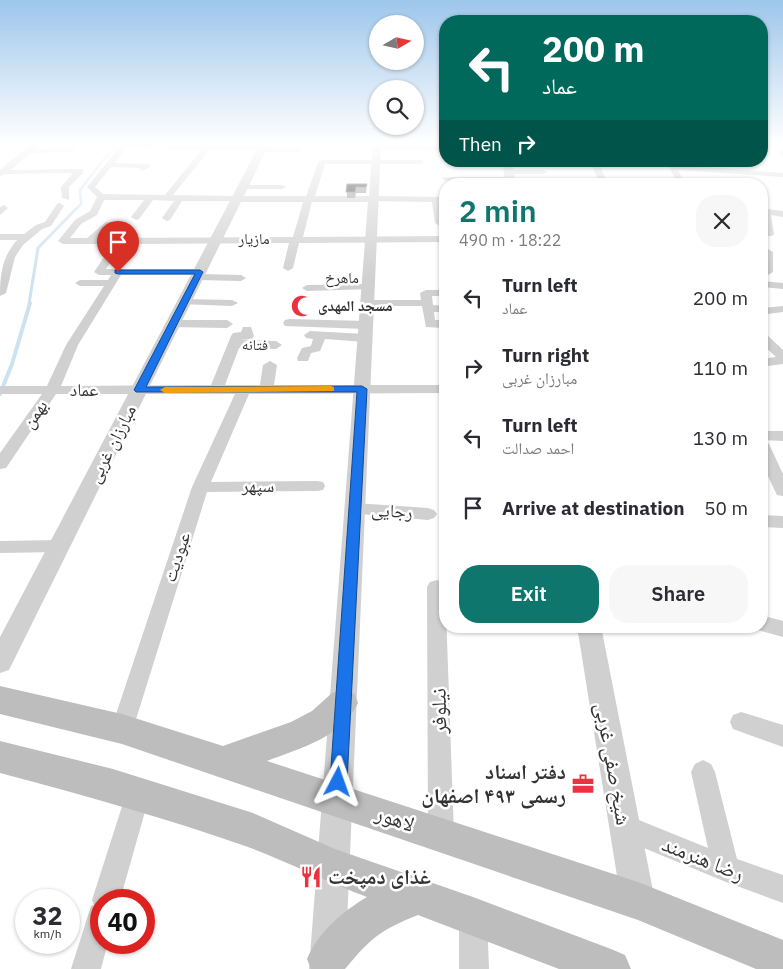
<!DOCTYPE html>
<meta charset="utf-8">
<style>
body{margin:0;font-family:"IBM Plex Sans","Noto Naskh Arabic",sans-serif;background:#f7f7f7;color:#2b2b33;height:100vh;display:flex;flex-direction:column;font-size:19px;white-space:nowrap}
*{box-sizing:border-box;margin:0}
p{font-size:16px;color:#7c7c81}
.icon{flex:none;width:28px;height:28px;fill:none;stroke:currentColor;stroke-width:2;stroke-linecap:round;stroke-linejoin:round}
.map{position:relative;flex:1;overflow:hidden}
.drawer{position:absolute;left:439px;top:178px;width:329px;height:455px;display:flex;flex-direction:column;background:#fff;border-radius:20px;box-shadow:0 1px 4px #0004}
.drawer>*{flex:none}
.hud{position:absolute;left:439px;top:15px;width:329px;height:152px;border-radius:20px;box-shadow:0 1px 4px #0004;background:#00695c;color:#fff;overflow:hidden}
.needle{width:32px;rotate:81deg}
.fabs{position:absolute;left:369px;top:15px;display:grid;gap:10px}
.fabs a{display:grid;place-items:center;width:55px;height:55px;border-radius:50%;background:#fff;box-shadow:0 1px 4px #0004;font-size:25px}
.speed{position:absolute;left:15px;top:889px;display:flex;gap:10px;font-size:25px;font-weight:700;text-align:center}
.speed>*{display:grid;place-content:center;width:65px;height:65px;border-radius:50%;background:#fff;box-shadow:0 1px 4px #0004;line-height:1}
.speed small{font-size:12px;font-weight:400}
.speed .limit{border:8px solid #d22;background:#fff;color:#111}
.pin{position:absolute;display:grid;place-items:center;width:42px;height:42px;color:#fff;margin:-51px -21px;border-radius:50% 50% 50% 0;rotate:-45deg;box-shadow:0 0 5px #0007}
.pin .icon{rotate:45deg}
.me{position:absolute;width:55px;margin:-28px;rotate:4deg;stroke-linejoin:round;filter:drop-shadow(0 0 4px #0008)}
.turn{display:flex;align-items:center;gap:18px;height:105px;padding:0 20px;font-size:22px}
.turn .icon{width:65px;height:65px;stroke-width:2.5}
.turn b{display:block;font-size:35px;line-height:42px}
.then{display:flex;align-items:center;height:48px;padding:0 20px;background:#0003;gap:10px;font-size:19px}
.round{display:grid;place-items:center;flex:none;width:52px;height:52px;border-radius:20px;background:#f7f7f7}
.overview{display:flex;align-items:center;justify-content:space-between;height:85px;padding:0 20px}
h1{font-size:30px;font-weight:600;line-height:38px;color:#0f766e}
.cta{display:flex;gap:10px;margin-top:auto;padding:10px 20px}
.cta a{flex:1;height:58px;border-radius:20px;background:#0f766e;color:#fff;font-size:20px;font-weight:600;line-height:58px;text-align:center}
.cta a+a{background:#f7f7f7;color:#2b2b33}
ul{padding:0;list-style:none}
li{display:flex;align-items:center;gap:15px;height:70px;padding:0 20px}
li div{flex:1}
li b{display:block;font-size:19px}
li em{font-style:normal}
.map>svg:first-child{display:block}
</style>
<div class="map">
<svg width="783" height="969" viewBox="0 0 783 969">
<rect width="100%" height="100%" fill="#fff"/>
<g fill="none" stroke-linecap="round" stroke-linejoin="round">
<path stroke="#cde2ef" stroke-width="2.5" d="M70 215 81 204 80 190 116 144"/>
<path stroke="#cde2ef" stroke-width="3" d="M29 304 38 248 71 214"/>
<path stroke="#cde2ef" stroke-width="4" d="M0 394 12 364 30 303"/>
<g fill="#d0d0d0" fill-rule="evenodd">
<path d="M31 144H39L35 149 67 148 72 146 76 148 69 152 30 153 11 170 83 169V173L69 187V200L62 198 61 187 73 173 5 174 0 176V170Z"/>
<path d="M122 144H154L149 150 146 147H127L115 163 147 164 151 166 142 171 139 168 111 167 95 187 103 194 165 195 202 149H167L166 147 170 145H264L267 148H299L303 150 299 152H262L259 149H210L173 195 237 196 240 197V201H182L170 220 167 221 162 218 174 201 153 200 139 219 136 220 131 217 144 200H104L97 215 81 224 70 238H87L106 222 127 223 132 226 127 229 108 228 98 238 293 237 304 199 306 197 318 162 322 160H420L424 162 420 164H325L314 199 312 201 303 237 445 236V242L299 243 293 268 288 271 283 268 289 243 123 244 106 269H199L203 270V274L241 275 246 278 241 281 197 280 193 279V275H121L78 345 61 386 211 385 231 336 233 333 241 332 243 327H251L254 336 252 339 241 340 276 341 282 345 276 349 239 348 225 385H260L263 365 270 361 277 365 274 385H445V393L249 394 211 482 317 481 323 482 325 486 323 490 317 491 207 492 133 729 130 736 122 740 114 736 111 729 192 487 235 394H56L6 468 0 469V453L42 394H0V386H47L66 345 104 286H80L75 283 80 280H108L111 275H99L94 272 113 244H63L58 241 75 220 90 211 97 197 87 187Z"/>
<path d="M374 145 445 147V151L377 149H374Z"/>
<path d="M778 150H783V157L779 155Z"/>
<path d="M590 161H598L608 184H600Z"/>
<path d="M666 161H674L676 165 783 173V177L678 170 686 184H678Z"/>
<path d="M471 162 507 163 511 165 507 167 474 166H471Z"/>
<path d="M506 170H543L547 172 543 174H509L505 172Z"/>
<path d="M443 177H510L514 179 510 181H446L442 179Z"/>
<path d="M240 185H282L286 187 282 189H240Z"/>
<path d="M374 196 445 197V203H441L445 223 440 226 435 223 432 202 371 201V197Z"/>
<path d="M60 203 64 206 51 226 42 229 23 245 15 257 6 293 0 296C0 275 2 257 17 240H0V234H24L36 225 45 222 57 204Z"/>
<path d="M4 205 8 208 0 215V207Z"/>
<path d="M761 208 783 211V217L771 215 774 234 772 236H766L764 234Z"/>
<path d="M768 249 773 252V272L768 275 761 274 763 252Z"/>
<path d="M761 281 783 283V289L761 287Z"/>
<path d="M368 284 372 285 373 287 372 289 307 291 302 288 307 285Z"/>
<path d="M426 290H445V296H432L433 305 445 306V312H434L435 320H445V328L426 327 422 306H367L361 303 367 300H421L420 293Z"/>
<path d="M184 299 232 300 238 303 232 306 180 304 178 302Z"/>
<path d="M783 306V312L761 315V308Z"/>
<path d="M289 319 366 321 372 325 366 329 285 326 283 323 285 320Z"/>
<path d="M173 320H227L233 324 227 328 169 327 167 324 169 321Z"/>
<path d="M310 331 365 334 371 338 365 342 325 339 320 351 311 353 308 361H298L297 358 302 348 311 346 313 339 306 338 304 335Z"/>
<path d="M761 332 765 333 783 350V364L761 367V359L776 357 761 343Z"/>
<path d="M761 431H783V441L762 440 766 441 769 444 783 474V496L777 495 775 491 761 461Z"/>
<path d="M355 503 428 508 434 510 437 514 434 518 428 520 349 513 347 509 349 505Z"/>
<path d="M761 515 783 516V528L761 527Z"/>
<path d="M59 540 65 541 68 546 65 551 59 552 0 553V541Z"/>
<path d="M437 580 445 584 454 835 450 844 441 848 432 844 428 835 427 587 430 582Z"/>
<path d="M761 615 783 621V637L754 629 753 626H761Z"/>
<path d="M741 712 783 725V747L733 729 730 722 733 715Z"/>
<path d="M703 760 711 764 715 772 737 859 783 875V903L726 882 615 836 611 827 615 818 624 814 708 848 691 772 695 764Z"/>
<path d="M138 782 147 785 150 794 120 900H101V942H108L101 969H71L91 906 94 905 92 900 126 794 129 785Z"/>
<path d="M473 902 483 906 487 916 489 969H459V916L463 906Z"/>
</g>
<g fill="#d0d0d0" fill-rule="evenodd">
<path d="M260 144H269L244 196H369L373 144H381L345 969H309L368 202H241L9 670 0 673V637Z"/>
<path d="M502 161H512L516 184H506Z"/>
<path d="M577 626H601L655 901 650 913 638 918 626 913 621 901Z"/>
</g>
<g fill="#bdbdbd" fill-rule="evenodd">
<path d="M0 686 122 714 223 746 291 722 312 711 332 693 343 689 354 693 358 703C343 737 300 748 267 761L638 882 783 940V969H756L638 920 122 744 0 714Z"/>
<path d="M0 741 113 769 253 813 335 849 473 897 611 949 625 955 631 969H559L418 915C380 930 371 938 345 969H311L307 959C319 931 342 912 367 897 327 882 288 862 248 847 166 818 83 795 0 773Z"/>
</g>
</g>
<path fill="#8c8c8c" d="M347 184H367L366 193H356L355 198H347Z"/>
<path fill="#1a1a1a" stroke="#5f5f5f" d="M347 184H367L366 187H356L355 192H346Z"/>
<linearGradient id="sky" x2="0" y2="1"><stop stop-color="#9dc6eb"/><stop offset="0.51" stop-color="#fff"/><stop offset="1" stop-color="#fff" stop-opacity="0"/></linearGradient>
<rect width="783" height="280" fill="url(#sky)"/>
<path fill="#1a73e8" stroke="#114b97" d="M115 270H200L203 272 146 387 362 386 367 389 347 782 344 788 338 791 332 788 330 782 357 392H136L134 390 195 274H118L115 273Z"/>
<path fill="#f59e0b" d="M331 386 334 387V391L165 393 160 390 165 387Z"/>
<defs>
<g id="mosque-bare" transform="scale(1.725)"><path d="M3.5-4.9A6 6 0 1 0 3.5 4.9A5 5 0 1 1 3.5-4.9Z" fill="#ed313e" stroke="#fff" stroke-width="2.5" paint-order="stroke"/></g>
<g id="office-bare" transform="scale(1.725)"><path d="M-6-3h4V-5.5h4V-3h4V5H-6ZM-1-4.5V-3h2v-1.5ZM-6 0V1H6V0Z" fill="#ed313e" stroke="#fff" stroke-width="2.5" paint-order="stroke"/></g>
<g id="restaurant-bare" transform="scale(1.725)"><path d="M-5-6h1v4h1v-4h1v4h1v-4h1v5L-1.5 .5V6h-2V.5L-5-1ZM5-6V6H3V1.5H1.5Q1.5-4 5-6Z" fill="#ed313e" stroke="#fff" stroke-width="2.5" paint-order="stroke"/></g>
</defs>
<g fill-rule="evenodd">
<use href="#mosque-bare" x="302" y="306"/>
<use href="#office-bare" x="583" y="784"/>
<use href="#restaurant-bare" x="311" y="877"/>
</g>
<g text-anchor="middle" stroke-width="5" stroke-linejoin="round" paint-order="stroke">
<g font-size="15" fill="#333" stroke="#fff">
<text x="254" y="244">مازیار</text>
<text x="342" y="283">ماهرخ</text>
<text transform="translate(255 345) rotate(1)" y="5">فتانه</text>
</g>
<g font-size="15" font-weight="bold" fill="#333" stroke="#fff" text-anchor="start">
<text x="318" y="311">مسجد المهدی</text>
</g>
<g font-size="18" fill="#333" stroke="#fff">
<text x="84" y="396">عماد</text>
<text transform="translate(35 414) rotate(-55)" y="6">بهمن</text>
<text transform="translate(112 444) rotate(-63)" y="6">مبارزان غربی</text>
<text x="258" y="492">سپهر</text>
<text transform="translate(392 511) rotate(4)" y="6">رجایی</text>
<text transform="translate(177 557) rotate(-72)" y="6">عبودیت</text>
</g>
<g font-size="21" fill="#333" stroke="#fff">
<text transform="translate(439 711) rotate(-91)" y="7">نیلوفر</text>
<text transform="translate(613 764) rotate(80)" y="7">شیخ صفی غربی</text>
<text transform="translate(395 819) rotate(19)" y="7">لاهور</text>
<text transform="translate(703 859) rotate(22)" y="7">رضا هنرمند</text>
</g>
<g font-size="21" font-weight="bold" fill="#333" stroke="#fff" text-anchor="end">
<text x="566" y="779">دفتر اسناد<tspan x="566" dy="24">رسمی ۴۹۳ اصفهان</tspan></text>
<text x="328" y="884" text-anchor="start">غذای دمپخت</text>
</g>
</g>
</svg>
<div class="fabs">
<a><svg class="needle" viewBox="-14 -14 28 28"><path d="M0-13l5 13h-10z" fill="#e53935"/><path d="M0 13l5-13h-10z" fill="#7c7c81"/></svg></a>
<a><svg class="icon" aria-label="search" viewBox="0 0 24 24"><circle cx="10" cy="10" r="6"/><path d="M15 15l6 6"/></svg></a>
</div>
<div class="speed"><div>32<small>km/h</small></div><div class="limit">40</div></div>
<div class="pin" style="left:118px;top:272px;background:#d93025"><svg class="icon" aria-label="arrive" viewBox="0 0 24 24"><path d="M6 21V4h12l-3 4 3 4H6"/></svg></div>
<svg class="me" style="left:338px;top:782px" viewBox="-20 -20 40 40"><path d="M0-17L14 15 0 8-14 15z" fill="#1a73e8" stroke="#fff" stroke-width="4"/></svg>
<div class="hud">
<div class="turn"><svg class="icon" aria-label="left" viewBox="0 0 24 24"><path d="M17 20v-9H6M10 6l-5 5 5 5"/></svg><div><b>200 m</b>عماد</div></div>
<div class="then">Then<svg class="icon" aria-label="right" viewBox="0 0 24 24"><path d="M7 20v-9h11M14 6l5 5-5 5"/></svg></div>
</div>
<section class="drawer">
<div class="overview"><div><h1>2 min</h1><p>490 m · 18:22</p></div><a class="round"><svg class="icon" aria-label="close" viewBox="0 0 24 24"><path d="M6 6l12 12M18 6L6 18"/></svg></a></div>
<ul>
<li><svg class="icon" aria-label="left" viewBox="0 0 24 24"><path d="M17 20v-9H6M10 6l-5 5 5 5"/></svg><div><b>Turn left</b><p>عماد</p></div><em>200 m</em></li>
<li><svg class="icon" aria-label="right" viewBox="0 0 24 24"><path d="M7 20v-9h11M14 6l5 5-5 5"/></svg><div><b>Turn right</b><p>مبارزان غربی</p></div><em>110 m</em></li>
<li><svg class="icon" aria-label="left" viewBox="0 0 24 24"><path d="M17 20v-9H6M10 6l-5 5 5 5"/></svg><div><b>Turn left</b><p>احمد صدالت</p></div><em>130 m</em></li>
<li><svg class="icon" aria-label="arrive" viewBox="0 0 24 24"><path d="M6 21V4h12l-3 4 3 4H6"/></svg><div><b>Arrive at destination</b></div><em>50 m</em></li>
</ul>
<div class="cta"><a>Exit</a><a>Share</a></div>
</section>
</div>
